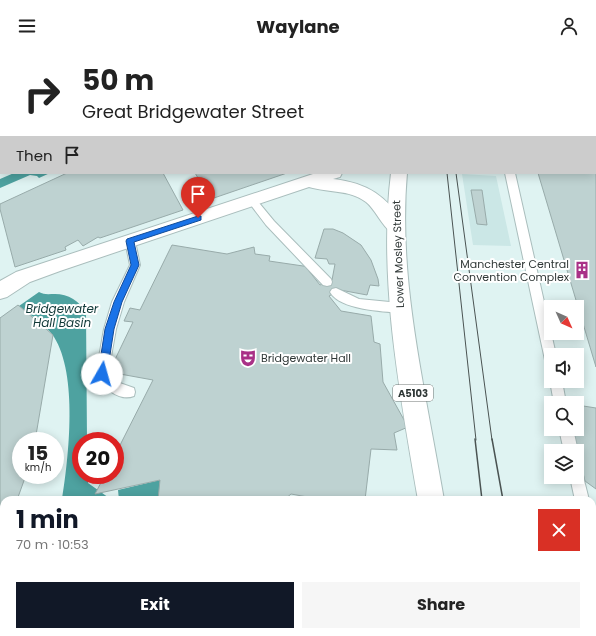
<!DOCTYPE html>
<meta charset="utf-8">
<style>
body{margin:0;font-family:Poppins,sans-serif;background:#f6f6f6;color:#222;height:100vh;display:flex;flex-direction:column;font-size:15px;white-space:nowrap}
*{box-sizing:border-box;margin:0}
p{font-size:13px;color:#767676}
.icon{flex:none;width:22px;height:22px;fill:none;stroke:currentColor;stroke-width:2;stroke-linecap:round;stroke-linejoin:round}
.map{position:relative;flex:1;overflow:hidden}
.sheet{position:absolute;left:0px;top:444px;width:596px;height:140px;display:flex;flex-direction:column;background:#fff;border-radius:12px 12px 0 0;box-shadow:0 2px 10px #0003}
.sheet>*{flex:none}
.guide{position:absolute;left:0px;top:0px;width:596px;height:122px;box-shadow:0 2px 10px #0003;background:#fff;color:#222;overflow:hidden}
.needle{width:26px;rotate:135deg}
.buttons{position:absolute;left:544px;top:248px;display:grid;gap:8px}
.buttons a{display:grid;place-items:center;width:40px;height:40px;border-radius:0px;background:#fff;box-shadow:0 2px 10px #0003;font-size:20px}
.speed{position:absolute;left:12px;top:380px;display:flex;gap:8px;font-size:20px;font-weight:700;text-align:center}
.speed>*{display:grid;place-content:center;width:52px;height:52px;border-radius:50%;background:#fff;box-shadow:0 2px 10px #0003;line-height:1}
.speed small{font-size:10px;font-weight:400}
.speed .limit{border:6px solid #d22;background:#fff;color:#111}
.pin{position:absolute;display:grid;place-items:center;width:34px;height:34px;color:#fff;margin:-41px -17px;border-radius:50% 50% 50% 0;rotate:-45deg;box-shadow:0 0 4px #0007}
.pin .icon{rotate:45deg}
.me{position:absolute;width:44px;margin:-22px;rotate:7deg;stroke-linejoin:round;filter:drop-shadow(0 0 3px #0008)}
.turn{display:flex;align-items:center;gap:14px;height:84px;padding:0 16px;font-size:18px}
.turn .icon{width:52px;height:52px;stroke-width:2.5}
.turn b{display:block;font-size:28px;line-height:34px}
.then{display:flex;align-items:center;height:38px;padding:0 16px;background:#0003;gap:8px;font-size:15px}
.round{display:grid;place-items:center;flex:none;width:42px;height:42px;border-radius:0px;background:#f6f6f6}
.head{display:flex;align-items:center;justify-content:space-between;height:68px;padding:0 16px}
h1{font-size:24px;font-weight:700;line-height:30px;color:#111827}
.primary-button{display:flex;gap:8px;margin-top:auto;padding:8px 16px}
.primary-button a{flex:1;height:46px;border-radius:0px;background:#111827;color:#fff;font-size:16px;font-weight:700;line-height:46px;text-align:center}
.primary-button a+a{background:#f6f6f6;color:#222}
header{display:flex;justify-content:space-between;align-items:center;height:52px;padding:0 16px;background:#fff;font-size:18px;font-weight:700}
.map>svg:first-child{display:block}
</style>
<header><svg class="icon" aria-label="menu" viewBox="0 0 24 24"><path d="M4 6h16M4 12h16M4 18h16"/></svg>Waylane<svg class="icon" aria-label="person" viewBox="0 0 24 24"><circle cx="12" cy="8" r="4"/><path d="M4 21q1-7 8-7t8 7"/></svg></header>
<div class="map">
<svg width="596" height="584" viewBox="0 0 596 584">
<rect width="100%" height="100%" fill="#dff3f2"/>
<path fill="#cbe7e6" d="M462 122 496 124 511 194 473 193Z"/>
<g fill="#4ea2a0">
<path d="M14 121H50L39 126 37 124 30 123 0 136V127Z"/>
<path d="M39 240C44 243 49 242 55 242 68 242 80 249 86 261L87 389H81V423H88V431L112 448H62C69 404 78 323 54 285 47 274 29 262 19 254Z"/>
<path d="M160 428 168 448H119L118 438Z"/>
<path d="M34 580H208V584H33Z"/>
</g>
<g fill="#bed2d1" stroke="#98abaa">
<path d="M0 0H75L1 1 0 27Z"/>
<path d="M206 0H276L203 1Z"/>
<path d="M595 61H596V315L538 121H595Z"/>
<path d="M67 121H163L183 158 100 186 98 185 83 194 78 188 65 195 66 198 15 215 0 157V152Z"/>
<path d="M195 121H287L211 147Z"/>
<path d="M471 138H482L487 173 477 172Z"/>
<path d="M324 177H333L343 181 361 193 371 208 378 227 379 234 370 233 367 243 340 238 329 244 341 259 371 264 374 290 380 292 383 330 408 375 394 381 397 398 371 397 365 448H324L291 442 284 448H158L160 428 95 442 105 423H115V403L153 328 109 320 133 270 124 269 130 256 140 258 172 193 227 202 254 195 255 202 270 204 269 209 310 215 309 219 320 233 332 228 335 212H329L327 207 315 206Z"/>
<path d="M18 253 53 283 35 389H21V423H26L17 448H4V485L0 496V266Z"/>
<path d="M577 353 596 356V437L585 429 572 377H577Z"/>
</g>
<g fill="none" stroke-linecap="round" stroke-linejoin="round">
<g stroke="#aabebd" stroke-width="2">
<g id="service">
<path d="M547 0H557L546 1Z"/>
<path d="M505 121H515L556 303H551V313L547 312 545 308Z"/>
<path d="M252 145 255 146 274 169 331 227 332 230 331 233 327 234 323 233 266 173 247 148Z"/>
<path d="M130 185 134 186 135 189 140 213 124 250 116 277 108 321 117 330 134 336 135 340 134 344C119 350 102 335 96 322L104 277 112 250 130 213 125 189 126 186Z"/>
<path d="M336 236 359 247 400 251 404 253 406 256 404 259 400 261C382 259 340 258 330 240L332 237Z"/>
<path d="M551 326V329H562L566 351H554L550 329Z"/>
<path d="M559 377H573L578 399 577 401V399H564Z"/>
<path d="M577 418 582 420 589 448H575L570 425H577Z"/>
<path d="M592 486 596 488V521L592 519Z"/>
</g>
</g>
<g stroke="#aabebd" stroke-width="2">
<rect id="minor" x="385" y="0" width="12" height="1"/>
</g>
<g stroke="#aabebd" stroke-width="2">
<path id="tertiary" d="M316 121H342L340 125 333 127C368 131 387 144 405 174L402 179C398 180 394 181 390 179 383 175 375 157 366 150 348 137 329 141 309 135L60 219 30 230 7 245 0 247V229L16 220Z"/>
</g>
<g stroke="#aabebd" stroke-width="2">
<rect id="secondary" x="0" y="58" width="1" height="8"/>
</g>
<g stroke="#aabebd" stroke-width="2">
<g id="primary">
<rect x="330" y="0" width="14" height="1"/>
<path d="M391 121H407C401 190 410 257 422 326 429 367 437 407 444 448H418C400 342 378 228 391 121Z"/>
<path d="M444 580H474L476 584H444Z"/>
</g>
</g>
<use href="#service" fill="#fff" fill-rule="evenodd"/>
<use href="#minor" fill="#fff" fill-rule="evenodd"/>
<use href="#tertiary" fill="#fff" fill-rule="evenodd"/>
<use href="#secondary" fill="#fff" fill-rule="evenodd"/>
<use href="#primary" fill="#fff" fill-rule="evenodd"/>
<g stroke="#4a5352" stroke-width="1">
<path d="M447 121 476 388"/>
<path d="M456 121 492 388"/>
</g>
<g stroke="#4a5352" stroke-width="1.5">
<path d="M475 387 482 448"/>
<path d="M492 387 503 448"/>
<path d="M511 580 513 584"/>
<path d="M532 580 534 584"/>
</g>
<g stroke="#4a5352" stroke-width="2" stroke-dasharray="5.5 2.5" stroke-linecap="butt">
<path d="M106 1 108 0"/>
<path d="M117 1 119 0"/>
</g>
</g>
<path fill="#1a73e8" stroke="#114b97" d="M198 164H201V168L134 190 139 213 122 250 114 277 107 322 106 325 102 326 99 325 98 322 105 277 114 250 131 213 126 189 127 187Z"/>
<defs>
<g id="building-bare" transform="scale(1.38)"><path d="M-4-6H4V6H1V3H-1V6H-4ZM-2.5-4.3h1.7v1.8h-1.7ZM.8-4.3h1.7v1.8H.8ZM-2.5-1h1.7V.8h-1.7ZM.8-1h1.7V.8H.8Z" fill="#a93187" stroke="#fff" stroke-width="2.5" paint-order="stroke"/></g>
<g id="theatre-bare" transform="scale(1.38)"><path d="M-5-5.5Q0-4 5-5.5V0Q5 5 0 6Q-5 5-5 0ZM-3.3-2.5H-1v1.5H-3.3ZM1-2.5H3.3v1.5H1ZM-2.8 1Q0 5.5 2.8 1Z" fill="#a93187" stroke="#fff" stroke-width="2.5" paint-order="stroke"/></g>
</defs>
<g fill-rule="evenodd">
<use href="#building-bare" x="582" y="218"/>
<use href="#theatre-bare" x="248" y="306"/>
</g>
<g text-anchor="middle" stroke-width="4" stroke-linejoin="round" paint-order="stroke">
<rect fill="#fff" stroke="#6e7473" stroke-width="1" x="393" y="333" width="40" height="16" rx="3"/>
<g font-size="10" font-weight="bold" fill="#303837">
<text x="413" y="345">A5103</text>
</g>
<g font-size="11" fill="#303837" stroke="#fff">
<text transform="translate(398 202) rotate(-92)" y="4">Lower Mosley Street</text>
</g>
<g font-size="11" fill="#303837" stroke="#fff" text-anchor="end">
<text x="569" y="216">Manchester Central<tspan x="569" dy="13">Convention Complex</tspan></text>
<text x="261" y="310" text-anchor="start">Bridgewater Hall</text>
</g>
<g font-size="12" font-style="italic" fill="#103938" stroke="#fff">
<text x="62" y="261">Bridgewater<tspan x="62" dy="14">Hall Basin</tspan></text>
</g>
</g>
</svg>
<div class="buttons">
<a><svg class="needle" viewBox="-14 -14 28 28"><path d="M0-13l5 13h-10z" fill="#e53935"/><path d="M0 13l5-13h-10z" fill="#767676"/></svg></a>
<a><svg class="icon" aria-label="sound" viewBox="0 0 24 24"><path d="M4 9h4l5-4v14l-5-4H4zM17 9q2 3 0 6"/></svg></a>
<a><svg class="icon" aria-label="search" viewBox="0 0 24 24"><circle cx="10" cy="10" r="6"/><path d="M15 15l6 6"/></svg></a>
<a><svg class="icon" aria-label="layers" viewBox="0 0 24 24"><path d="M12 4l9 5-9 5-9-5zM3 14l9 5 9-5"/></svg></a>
</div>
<div class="speed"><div>15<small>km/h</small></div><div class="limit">20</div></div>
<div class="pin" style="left:198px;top:166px;background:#d93025"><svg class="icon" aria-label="arrive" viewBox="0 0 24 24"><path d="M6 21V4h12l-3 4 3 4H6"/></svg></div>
<svg class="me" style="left:102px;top:322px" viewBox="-20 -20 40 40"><circle r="19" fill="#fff"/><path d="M0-13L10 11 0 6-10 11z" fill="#1a73e8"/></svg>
<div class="guide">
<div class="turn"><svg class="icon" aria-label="right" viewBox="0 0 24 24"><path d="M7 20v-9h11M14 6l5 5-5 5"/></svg><div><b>50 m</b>Great Bridgewater Street</div></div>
<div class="then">Then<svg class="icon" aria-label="arrive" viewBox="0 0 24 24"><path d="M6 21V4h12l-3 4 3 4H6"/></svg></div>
</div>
<section class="sheet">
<div class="head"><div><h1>1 min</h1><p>70 m · 10:53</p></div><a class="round" style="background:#d93025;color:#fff"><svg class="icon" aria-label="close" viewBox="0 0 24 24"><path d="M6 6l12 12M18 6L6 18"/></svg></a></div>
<div class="primary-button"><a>Exit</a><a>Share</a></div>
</section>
</div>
